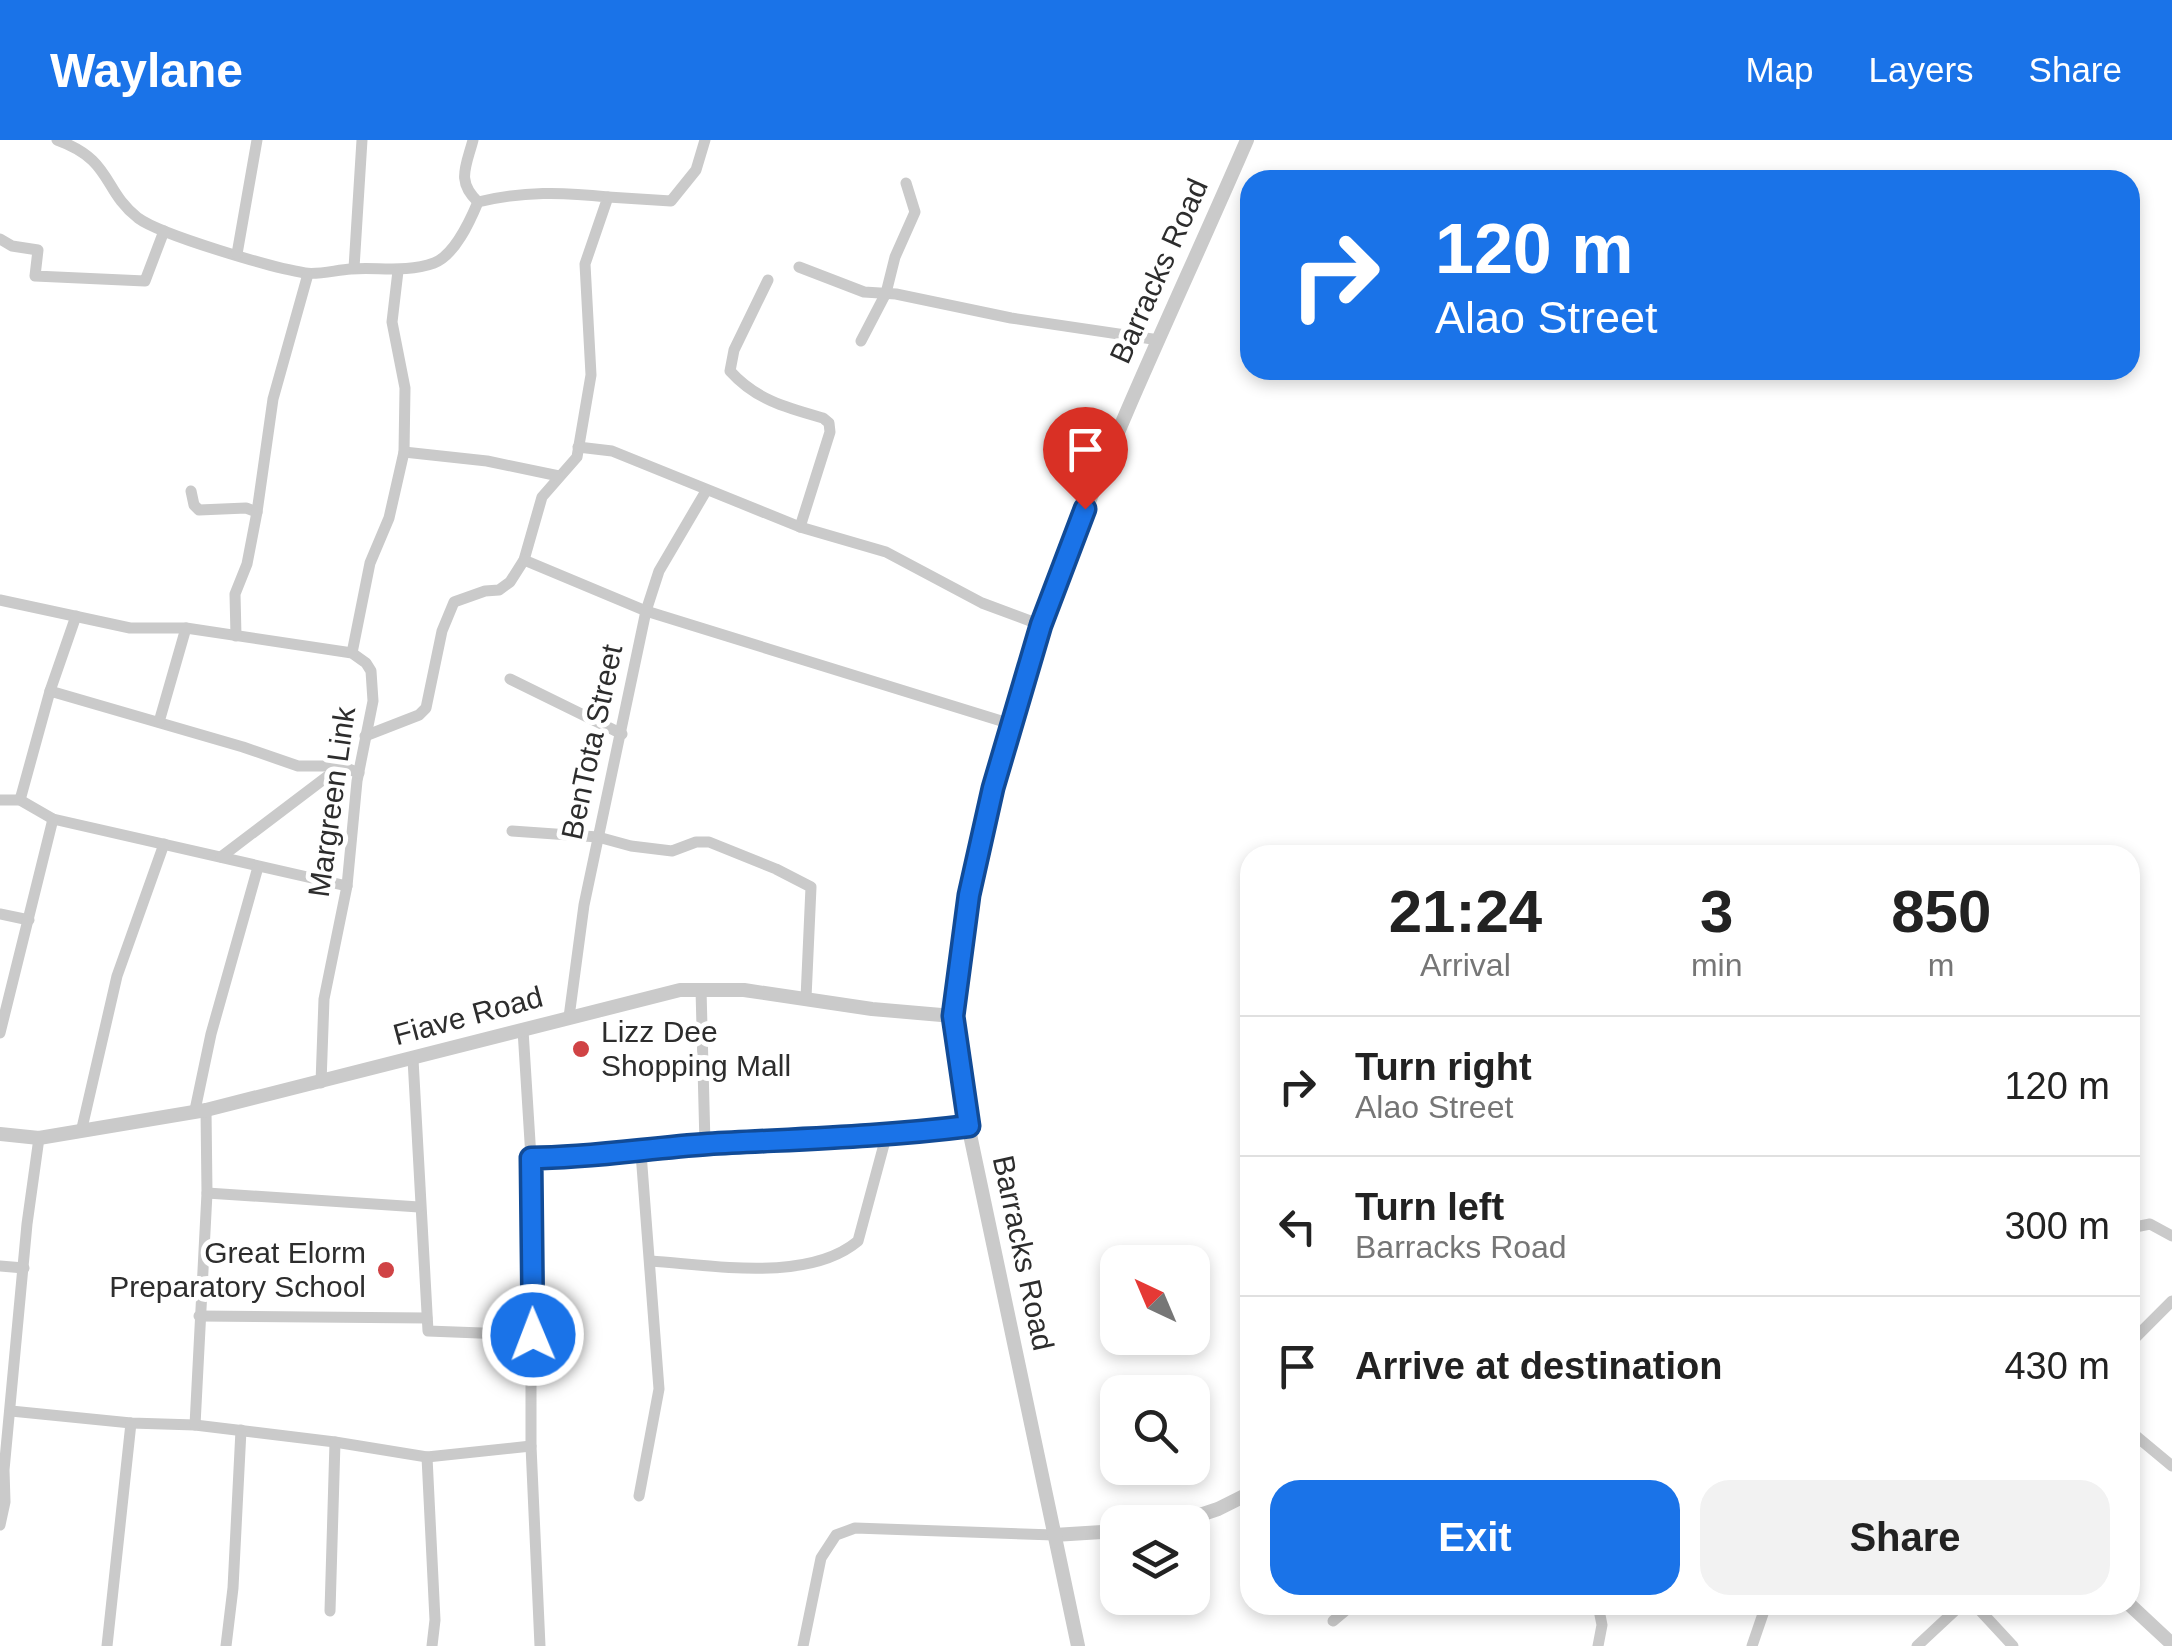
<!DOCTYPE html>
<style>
body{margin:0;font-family:Arial,sans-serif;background:#f2f2f2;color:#222;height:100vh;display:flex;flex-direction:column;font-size:38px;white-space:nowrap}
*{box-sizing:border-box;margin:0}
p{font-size:32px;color:#767676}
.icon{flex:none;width:55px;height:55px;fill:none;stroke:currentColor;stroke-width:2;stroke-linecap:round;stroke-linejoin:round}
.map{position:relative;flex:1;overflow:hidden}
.drawer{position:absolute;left:1240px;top:705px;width:900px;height:770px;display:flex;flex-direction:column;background:#fff;border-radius:30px;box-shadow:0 5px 15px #0003}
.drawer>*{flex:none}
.guide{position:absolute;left:1240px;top:30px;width:900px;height:210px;border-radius:30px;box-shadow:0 5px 15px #0003;background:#1a73e8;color:#fff;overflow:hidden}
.needle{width:65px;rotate:316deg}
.buttons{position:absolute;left:1100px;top:1105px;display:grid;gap:20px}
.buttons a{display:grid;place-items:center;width:110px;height:110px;border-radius:20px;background:#fff;box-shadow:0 5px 15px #0003;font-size:50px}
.pin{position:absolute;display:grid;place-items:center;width:85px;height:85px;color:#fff;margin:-102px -42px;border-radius:50% 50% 50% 0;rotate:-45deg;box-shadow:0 0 10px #0007}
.pin .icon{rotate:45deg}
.me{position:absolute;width:110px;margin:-55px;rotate:359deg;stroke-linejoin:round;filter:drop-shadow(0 0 8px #0008)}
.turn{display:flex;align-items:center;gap:35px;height:210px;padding:0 30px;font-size:45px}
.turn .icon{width:130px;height:130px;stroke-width:2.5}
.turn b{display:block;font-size:70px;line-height:85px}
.eta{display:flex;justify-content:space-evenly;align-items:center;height:170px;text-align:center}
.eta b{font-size:60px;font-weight:700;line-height:70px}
.action{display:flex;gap:20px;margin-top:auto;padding:20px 30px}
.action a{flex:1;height:115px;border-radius:30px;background:#1a73e8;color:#fff;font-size:40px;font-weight:700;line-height:115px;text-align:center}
.action a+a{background:#f2f2f2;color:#222}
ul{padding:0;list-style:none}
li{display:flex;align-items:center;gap:30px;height:140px;padding:0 30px;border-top:2px solid #e0e0e0}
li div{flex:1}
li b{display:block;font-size:38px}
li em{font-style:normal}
header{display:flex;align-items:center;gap:60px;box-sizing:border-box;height:140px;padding:0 50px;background:#1a73e8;color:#fff}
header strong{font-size:48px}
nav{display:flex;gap:55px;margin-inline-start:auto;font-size:35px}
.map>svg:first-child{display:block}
</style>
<header>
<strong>Waylane</strong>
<nav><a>Map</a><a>Layers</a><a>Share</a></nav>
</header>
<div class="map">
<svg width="2172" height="1506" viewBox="0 0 2172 1506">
<rect width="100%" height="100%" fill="#fff"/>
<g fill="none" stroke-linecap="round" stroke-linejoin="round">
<g stroke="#cacaca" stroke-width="11">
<path d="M57 0C113 20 102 50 138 78 161 95 273 128 305 133 319 135 336 130 351 129 379 127 406 133 434 123 455 115 470 81 478 62 523 51 563 52 608 57L585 124 591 235 577 317 542 357 524 420 510 442 499 450 485 451 454 462 442 491 426 568 419 575 365 596"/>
<path d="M473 0C466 27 456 41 478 62"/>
<path d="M608 57 671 61 696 30 705 0"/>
<path d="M0 99 12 106 38 110 35 136 145 141 164 91"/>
<path d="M237 114 257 0"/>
<path d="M799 127 864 152 896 154 1011 178 1159 200"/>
<path d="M354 128 362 0"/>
<path d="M768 140 734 210 730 231C756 260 787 268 823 278L829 283 830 292 800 387"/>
<path d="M861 201 886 153 895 117 915 72 906 43"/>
<path d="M578 307 612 311 800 387 886 412 982 463 1041 485"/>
<path d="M404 312 487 321 559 336"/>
<path d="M191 351 194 365 199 370 246 368 257 372"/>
<path d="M524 420 646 471 1011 584"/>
<path d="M0 460 130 488H186L352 513 366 523 371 531 373 561 357 641 347 746 324 859 321 943"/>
<path d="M236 496 235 454 247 424 257 372 273 259 308 134"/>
<path d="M352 513 370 423 389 378 404 312 405 248 392 182 398 131"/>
<path d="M510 539 622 594"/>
<path d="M50 551 243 607 298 626H341L359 633"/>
<path d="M159 582 186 488"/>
<path d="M0 660H20L53 679 347 746"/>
<path d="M20 660 50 551 76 476"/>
<path d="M512 691 598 697 631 706 672 711 696 702H709L776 729 811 747 806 858"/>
<path d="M221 717 341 626"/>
<path d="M0 774 29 780"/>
<path d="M701 849 705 1004"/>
<path d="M569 877 584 765 646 471 659 431 706 351"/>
<path d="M523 890 531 1018V1306L540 1506"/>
<path d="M0 893 53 679"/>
<path d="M413 919 428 1191 533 1195"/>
<path d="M195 970 211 894 258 727"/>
<path d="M82 988 117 836 164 704"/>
<path d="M531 1018C591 1018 648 1008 708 1004 796 999 880 998 969 986"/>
<path d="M207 1053 419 1067"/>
<path d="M2130 1088 2150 1084 2172 1096"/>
<path d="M651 1121C712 1125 808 1143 858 1101L886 997"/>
<path d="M0 1126 24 1128"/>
<path d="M199 1176 427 1178"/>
<path d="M2130 1203 2172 1161"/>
<path d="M11 1271 131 1283 195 1285 335 1302 427 1317 531 1306"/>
<path d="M195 1285 207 1053 206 970"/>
<path d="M2130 1291 2172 1326"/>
<path d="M427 1317 435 1480 432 1506"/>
<path d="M639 1356 659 1249 641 1013"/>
<path d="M0 1385 5 1362 4 1330 27 1084 39 998"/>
<path d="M1975 1465 2013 1506"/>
<path d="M330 1471 335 1302"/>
<path d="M1333 1481 1352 1465"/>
<path d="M107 1506 131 1283"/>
<path d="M226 1506 233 1448 241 1290"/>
<path d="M803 1506 821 1418 836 1395 855 1388 1054 1395"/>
<path d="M1598 1506 1602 1485 1598 1465"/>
<path d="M1752 1506 1766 1465"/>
<path d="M1917 1506 1961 1465"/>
</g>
<g stroke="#cacaca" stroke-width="14">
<path d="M0 994 39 998 206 970 680 850H744L872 869 953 876"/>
<path d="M1179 1382 1218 1369 1250 1353"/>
<path d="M1054 1395 1118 1391"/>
<path d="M2130 1465 2172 1504"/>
<path d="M1078 1506 964 966C960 937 953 906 953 877 952 819 968 760 979 705 1032 457 1147 231 1247 0"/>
</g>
</g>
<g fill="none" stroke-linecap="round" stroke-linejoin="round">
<g stroke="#114b97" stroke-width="25">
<path id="route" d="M533 1195 531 1018C591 1018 648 1008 708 1004 795 999 881 997 969 986L953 876 969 755 993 648 1041 485 1085 369"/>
</g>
<use href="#route" stroke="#1a73e8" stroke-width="18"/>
</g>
<g fill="#d04345" stroke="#fff" stroke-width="4">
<circle cx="581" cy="909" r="10"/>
<circle cx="386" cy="1130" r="10"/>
</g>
<g text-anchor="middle" stroke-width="10" stroke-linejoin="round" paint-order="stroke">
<g font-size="30" fill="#2d2d2d" stroke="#fff">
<text transform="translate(1159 131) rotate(-66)" y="10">Barracks Road</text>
<text transform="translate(592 602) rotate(-78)" y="10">BenTota Street</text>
<text transform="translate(332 662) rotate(-82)" y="10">Margreen Link</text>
<text transform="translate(468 876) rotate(-15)" y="10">Fiave Road</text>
<text transform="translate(1023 1113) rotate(78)" y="10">Barracks Road</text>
</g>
<g font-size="30" fill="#2d2d2d" stroke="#fff" text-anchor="start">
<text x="601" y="902">Lizz Dee<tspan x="601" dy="34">Shopping Mall</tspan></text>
<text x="366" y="1123" text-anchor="end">Great Elorm<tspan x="366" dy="34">Preparatory School</tspan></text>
</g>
</g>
</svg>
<div class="buttons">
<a><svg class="needle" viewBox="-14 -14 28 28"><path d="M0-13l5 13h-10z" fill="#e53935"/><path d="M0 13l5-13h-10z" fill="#767676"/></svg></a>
<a><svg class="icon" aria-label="search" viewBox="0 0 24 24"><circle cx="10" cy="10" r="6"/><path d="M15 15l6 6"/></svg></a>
<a><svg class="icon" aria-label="layers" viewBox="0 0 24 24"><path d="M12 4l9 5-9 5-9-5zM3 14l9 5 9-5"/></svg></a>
</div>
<div class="pin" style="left:1085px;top:369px;background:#d93025"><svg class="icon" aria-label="arrive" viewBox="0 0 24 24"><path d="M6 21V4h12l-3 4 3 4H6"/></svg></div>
<svg class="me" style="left:533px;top:1195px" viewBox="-20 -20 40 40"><circle r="17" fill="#1a73e8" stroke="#fff" stroke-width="3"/><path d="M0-11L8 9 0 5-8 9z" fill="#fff"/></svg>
<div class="guide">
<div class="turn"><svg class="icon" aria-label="right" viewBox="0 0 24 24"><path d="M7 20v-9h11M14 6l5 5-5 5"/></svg><div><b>120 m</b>Alao Street</div></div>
</div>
<section class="drawer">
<div class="eta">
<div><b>21:24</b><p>Arrival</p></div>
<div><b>3</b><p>min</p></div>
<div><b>850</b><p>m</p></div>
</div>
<ul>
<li><svg class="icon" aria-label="right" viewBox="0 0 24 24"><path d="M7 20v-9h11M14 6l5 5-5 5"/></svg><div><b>Turn right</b><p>Alao Street</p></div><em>120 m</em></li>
<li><svg class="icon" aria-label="left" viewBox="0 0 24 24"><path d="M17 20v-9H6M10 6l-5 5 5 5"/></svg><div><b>Turn left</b><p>Barracks Road</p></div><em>300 m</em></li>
<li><svg class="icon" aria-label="arrive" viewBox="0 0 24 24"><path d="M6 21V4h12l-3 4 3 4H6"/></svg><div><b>Arrive at destination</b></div><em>430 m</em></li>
</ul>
<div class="action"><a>Exit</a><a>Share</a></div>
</section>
</div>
